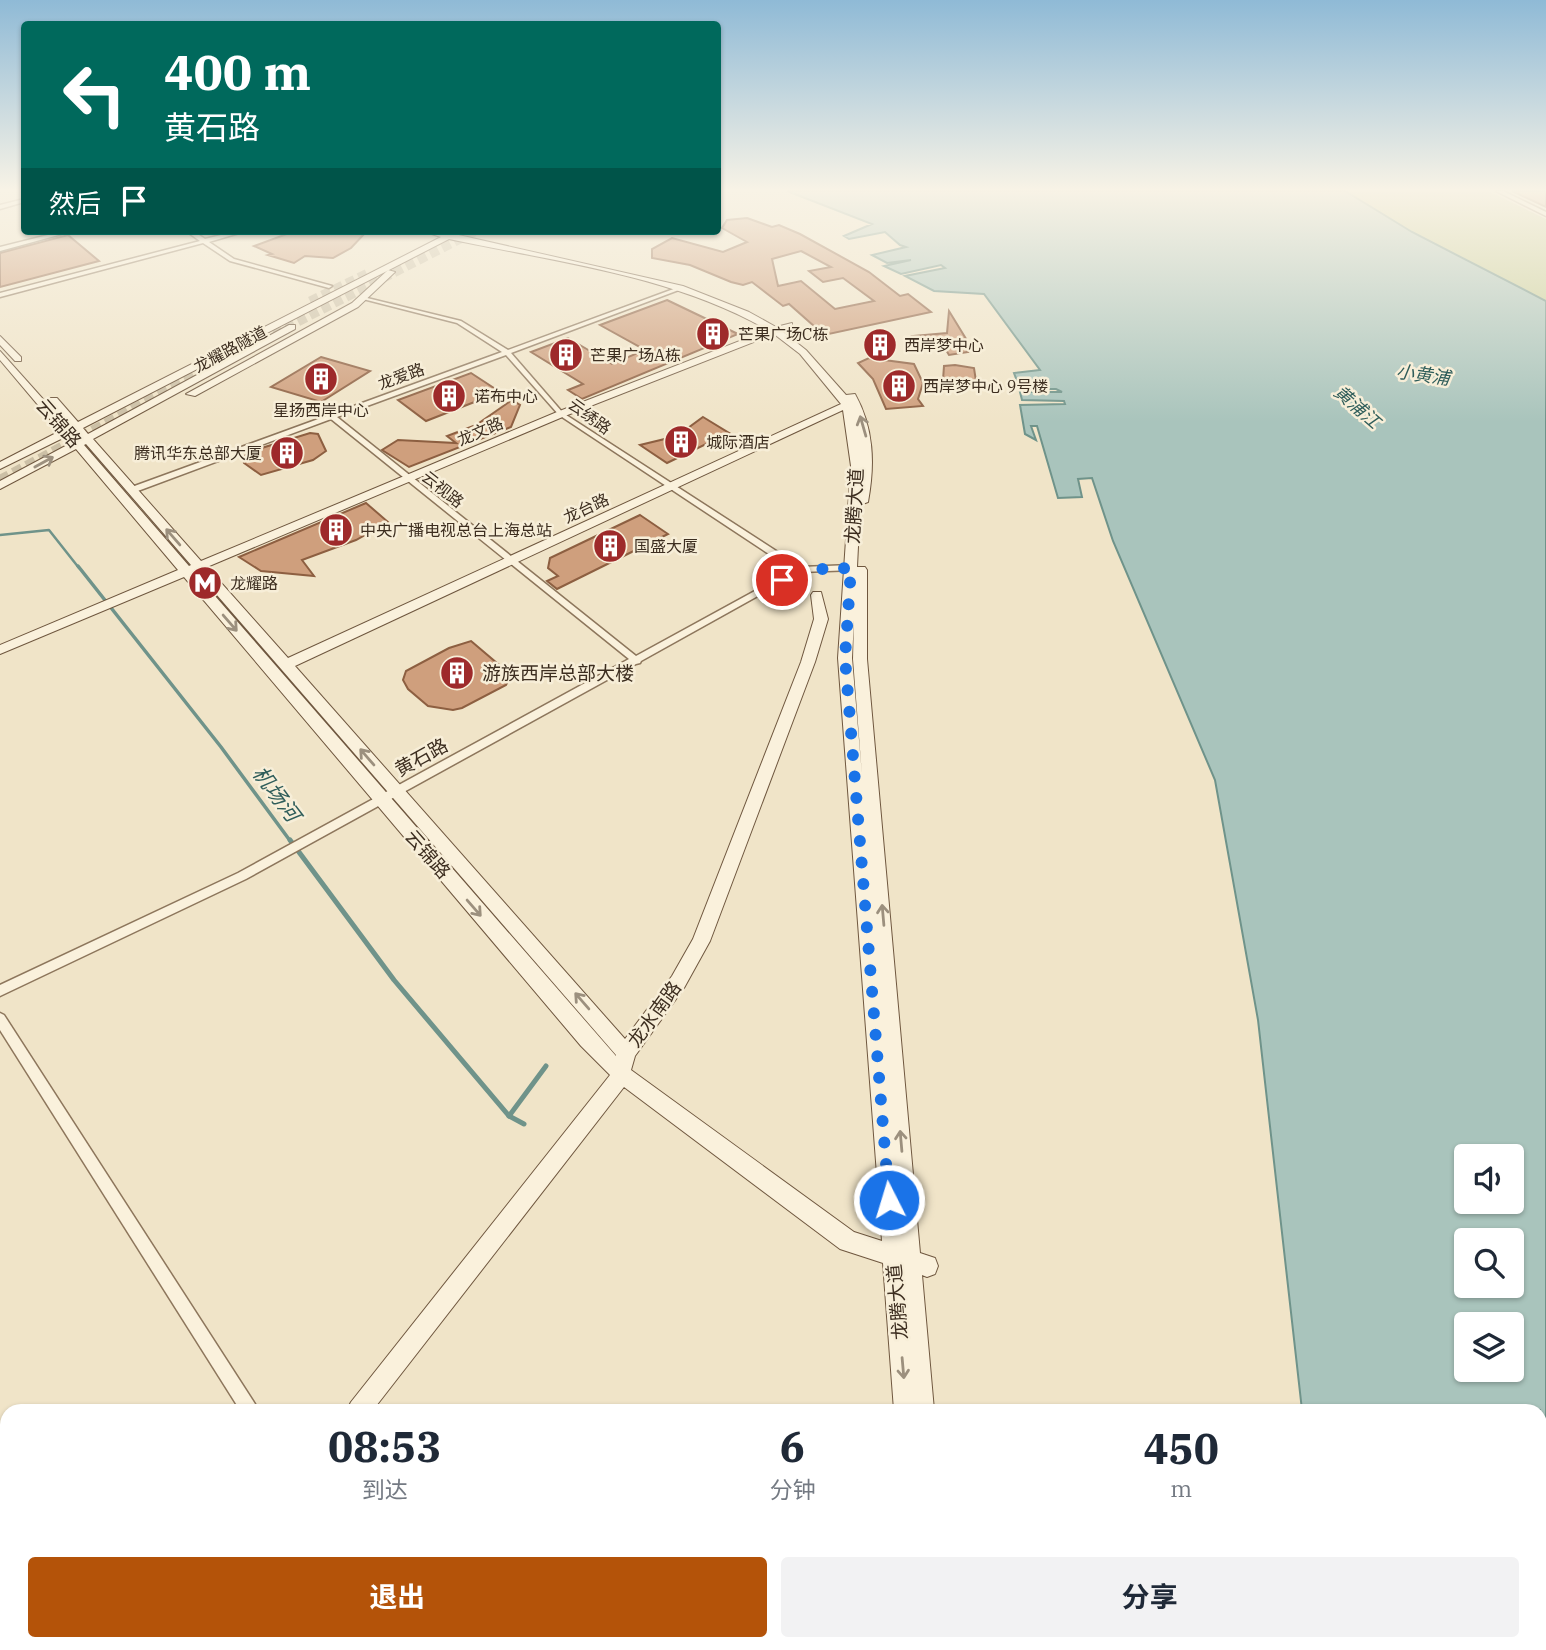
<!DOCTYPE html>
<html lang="zh">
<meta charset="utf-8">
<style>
body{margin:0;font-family:"IBM Plex Serif","Noto Sans SC",serif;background:#f2f2f3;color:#1f2937;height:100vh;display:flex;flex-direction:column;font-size:26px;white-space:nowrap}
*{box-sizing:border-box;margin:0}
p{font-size:23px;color:#747a83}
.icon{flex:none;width:38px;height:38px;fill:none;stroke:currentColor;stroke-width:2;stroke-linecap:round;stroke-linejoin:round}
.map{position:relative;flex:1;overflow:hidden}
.side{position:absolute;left:0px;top:1404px;width:1547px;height:247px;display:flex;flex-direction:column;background:#fff;border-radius:21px 21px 0 0;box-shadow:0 2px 5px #0004}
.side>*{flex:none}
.hud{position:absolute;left:21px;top:21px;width:700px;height:214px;border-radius:7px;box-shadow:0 2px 5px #0004;background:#00695c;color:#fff;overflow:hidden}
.controls{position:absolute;left:1454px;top:1144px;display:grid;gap:14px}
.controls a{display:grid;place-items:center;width:70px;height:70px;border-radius:7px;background:#fff;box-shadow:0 2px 5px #0004;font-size:35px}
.pin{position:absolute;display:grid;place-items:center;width:60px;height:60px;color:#fff;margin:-30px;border:4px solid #fff;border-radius:50%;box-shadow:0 2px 7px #0007}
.me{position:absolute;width:77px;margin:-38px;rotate:355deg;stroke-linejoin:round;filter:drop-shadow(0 0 5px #0008)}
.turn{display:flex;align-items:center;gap:24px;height:147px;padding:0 28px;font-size:32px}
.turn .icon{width:91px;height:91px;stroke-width:2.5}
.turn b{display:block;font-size:49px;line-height:60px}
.then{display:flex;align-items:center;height:66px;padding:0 28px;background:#0003;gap:14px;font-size:26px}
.eta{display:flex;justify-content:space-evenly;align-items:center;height:119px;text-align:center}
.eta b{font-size:42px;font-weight:700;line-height:49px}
.primary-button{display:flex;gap:14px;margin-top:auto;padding:14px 28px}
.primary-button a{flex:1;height:80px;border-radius:7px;background:#b45309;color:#fff;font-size:28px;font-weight:700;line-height:80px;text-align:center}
.primary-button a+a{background:#f2f2f3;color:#1f2937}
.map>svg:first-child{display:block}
</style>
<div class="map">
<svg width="1546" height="1650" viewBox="0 0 1546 1650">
<rect width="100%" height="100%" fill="#f0e4c8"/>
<path fill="#c9cf9b" d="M1345 191H1488L1546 219V301L1407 230Z"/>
<path fill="#a9c4bc" stroke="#6f938a" stroke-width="2" fill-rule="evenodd" d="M787 191H1345L1412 232 1546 301V1650H1252V1643H1540V1410H1302L1258 1020 1215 780 1113 541 1092 478 1078 479 1082 497 1058 498 1037 426H1031L1036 440 1025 434 1020 405 1065 404 1064 401 1022 400 1020 392H1062L1056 389H1020L1014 373 1040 370 984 294 934 291 905 276 945 268 941 265 901 274 884 266 911 260 887 263 872 255 906 247 900 245 885 232 849 239 844 236 872 224ZM1466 1157H1512V1202H1466ZM1466 1241H1512V1286H1466ZM1466 1325H1512V1370H1466Z"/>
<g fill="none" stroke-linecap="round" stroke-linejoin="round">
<path stroke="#6f938a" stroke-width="2.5" d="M0 535 49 530 79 568"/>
<path stroke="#6f938a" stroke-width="3.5" d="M78 566 221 747 291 842"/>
<g stroke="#6f938a" stroke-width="5">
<path d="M290 840 394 980 509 1116 524 1124"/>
<path d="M509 1116 546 1066"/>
</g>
</g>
<g fill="#cf9f7d" stroke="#8d5f41" stroke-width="2" fill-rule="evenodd">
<path d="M1512 191H1546V207Z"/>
<path d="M747 218 772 227 779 225 800 234 869 272 900 296 908 294 931 312 824 335 789 304 783 306 752 282 743 285 731 282 690 265 652 258V249L672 238 723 252 747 242 722 228 727 220ZM801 251 831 267 809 271 823 282 843 278 874 301 835 309 801 281 778 286 772 259Z"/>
<path d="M295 231H367L351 248 333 258 305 256 294 263 268 255 272 254 254 246Z"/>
<path d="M68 235 99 261 0 287V253Z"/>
<path d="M667 300 738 334 582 399 568 390 583 384 531 352 568 338 612 364 645 350 600 325Z"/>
<path d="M949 311 968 342 963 343 968 352 949 355 946 350 947 337 943 344 918 346 912 336 947 333Z"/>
<path d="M321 357 370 371 321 402 271 387Z"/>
<path d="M869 358 914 364 923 383 918 399 923 406 886 409 873 379 858 363Z"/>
<path d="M955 365 974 368 976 381 943 380 944 366Z"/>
<path d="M471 373 500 392 426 421 398 400Z"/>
<path d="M512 400 520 405 511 427 409 467 382 450 398 440 456 443 447 436 476 425Z"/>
<path d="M703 417 729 433 667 463 640 445 677 436Z"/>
<path d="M310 433 318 434 326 451 313 460 261 475 244 463 243 457 252 451Z"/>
<path d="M366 503 388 522 356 540 302 560 314 576 261 571 239 557Z"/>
<path d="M640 515 668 534 557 589 547 581 558 576 548 568 550 558Z"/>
<path d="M471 641 511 675 506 685 462 708 453 710 428 706 408 689 403 680 406 671 449 648Z"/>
</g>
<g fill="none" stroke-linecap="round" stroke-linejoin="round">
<g stroke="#ccc0a6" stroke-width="9" stroke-dasharray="9 4.5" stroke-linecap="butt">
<path d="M310 301 370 272"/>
<path d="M274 334 476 231"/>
<path d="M231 356 239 352"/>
</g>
<path stroke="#ccc0a6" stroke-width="10" stroke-dasharray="10 5" stroke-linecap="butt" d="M0 480 234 355"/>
<g stroke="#8d765c" stroke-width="3">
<g id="street">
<path d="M1496 191H1503L1546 212V216Z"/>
<path d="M24 199V202L0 209V205Z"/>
<path d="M64 231H73L0 251V247Z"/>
<path d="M186 231H193L205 239 237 231H246L209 242 234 259 332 286 329 288 230 261 203 243 0 297V293L200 241Z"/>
<path d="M679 287 684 288 511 353 563 413 801 567 851 565 855 568 854 570 801 572 641 661 640 663 636 664 246 879 0 996V985L238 873 629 659 331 419 135 492H129V488L502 352 457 323 363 299V297L461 321 508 350ZM506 355 559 415 793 570 636 656 337 417Z"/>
<path d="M0 1013 4 1015 255 1404 257 1410H240L0 1030Z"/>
</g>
</g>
<g stroke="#6f573f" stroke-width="2">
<g id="secondary">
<path d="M422 231 450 233 683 286 749 312 776 327 792 323V327L782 331 806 350 846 395 855 394C874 428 875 464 868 502L860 505 857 567H865L867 570V659L920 1253 935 1258 938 1266 935 1274 927 1277 922 1275 934 1410H894L883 1263 840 1249 624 1087 373 1410H347L351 1402 610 1075 581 1046 184 577 0 654V645L178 570 76 449 0 489V481L71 443 65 437 0 469V462L60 431 0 360V351L68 427 70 426 48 400 49 398H57L78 422 441 237ZM449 239C556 262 672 275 768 330L557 412 201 561 93 439 295 329V325H289L88 434 83 428ZM774 334 800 354 841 404 288 658 207 567 565 416ZM843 410 851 466 838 658 882 1241 854 1232 631 1070 635 1056 684 988 710 941 815 662 828 619 821 592H813L811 595 814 619 801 662 693 939 672 976 625 1039 295 666ZM86 444 191 565 189 566 84 445ZM197 572 616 1055V1056L195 573ZM854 620 853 659 862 775 852 658Z"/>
<path d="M388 270 395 272 358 307 195 396 186 394 352 303Z"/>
<path d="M0 336 21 357V361H15L0 345Z"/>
<path d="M165 1643H194L191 1650H163Z"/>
<path d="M909 1643H954L955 1650H909Z"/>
</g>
</g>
<use href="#street" fill="#faf1dc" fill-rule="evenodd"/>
<use href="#secondary" fill="#faf1dc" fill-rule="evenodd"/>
</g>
<defs><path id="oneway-shaft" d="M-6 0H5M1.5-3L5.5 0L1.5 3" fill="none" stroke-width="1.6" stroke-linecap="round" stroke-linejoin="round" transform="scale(1.75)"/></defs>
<g stroke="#9c907e">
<use href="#oneway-shaft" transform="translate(863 426) rotate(-106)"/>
<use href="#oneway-shaft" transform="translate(44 462) rotate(-29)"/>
<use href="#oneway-shaft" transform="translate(173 537) rotate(-131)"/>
<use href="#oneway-shaft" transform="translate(230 623) rotate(49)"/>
<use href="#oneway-shaft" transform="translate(367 757) rotate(-131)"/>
<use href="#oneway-shaft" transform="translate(474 908) rotate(49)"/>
<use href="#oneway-shaft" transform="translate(883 915) rotate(-95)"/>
<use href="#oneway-shaft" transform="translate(582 1001) rotate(-131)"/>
<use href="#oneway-shaft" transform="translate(901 1141) rotate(-95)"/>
<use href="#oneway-shaft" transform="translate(903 1368) rotate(85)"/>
</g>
<linearGradient id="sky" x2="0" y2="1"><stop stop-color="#8fbad6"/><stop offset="0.45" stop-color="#f8f3e6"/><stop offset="1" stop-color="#f8f3e6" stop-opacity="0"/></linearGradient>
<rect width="1546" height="422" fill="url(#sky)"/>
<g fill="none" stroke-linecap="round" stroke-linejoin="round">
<path stroke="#1a73e8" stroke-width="12" stroke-dasharray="0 21.6" d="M782 580 799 570 851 568 845 658 889 1200"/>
</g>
<defs>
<g id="building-disc" transform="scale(1.75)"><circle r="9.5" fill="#9e2a2b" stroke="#f7eed8"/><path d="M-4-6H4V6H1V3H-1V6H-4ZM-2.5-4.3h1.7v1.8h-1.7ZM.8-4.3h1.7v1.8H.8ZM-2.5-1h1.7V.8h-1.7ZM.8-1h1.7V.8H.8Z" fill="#fff"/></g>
<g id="metro-disc" transform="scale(1.75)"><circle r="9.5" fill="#9e2a2b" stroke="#f7eed8"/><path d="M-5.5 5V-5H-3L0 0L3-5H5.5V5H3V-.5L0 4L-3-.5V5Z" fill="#fff"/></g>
</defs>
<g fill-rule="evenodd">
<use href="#building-disc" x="713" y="334"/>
<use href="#building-disc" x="880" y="345"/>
<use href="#building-disc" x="566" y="355"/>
<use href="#building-disc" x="321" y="379"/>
<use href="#building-disc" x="899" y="386"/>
<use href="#building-disc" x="449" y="396"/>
<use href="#building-disc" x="681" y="442"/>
<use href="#building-disc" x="287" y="453"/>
<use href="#building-disc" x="336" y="530"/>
<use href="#building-disc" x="610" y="546"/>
<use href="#metro-disc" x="205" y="583"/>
<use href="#building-disc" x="457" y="673"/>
</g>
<g text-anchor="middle" stroke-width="5" stroke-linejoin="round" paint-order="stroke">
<g font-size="16" fill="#3d2e20" stroke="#f7eed8" text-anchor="start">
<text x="738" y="340">芒果广场C栋</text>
<text x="904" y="351">西岸梦中心</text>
<text x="590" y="361">芒果广场A栋</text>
<text x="923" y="392">西岸梦中心 9号楼</text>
<text x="474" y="402">诺布中心</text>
<text x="321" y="416" text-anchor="middle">星扬西岸中心</text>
<text x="706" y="448">城际酒店</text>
<text x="262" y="459" text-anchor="end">腾讯华东总部大厦</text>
<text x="360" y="536">中央广播电视总台上海总站</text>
<text x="634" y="552">国盛大厦</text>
<text x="230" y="589">龙耀路</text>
</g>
<g font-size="16" fill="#3d2e20" stroke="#f7eed8">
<text transform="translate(230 349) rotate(-28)" y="6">龙耀路隧道</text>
<text transform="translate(401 376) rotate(-20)" y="6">龙爱路</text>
<text transform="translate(590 416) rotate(36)" y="6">云绣路</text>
<text transform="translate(480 431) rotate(-23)" y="6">龙文路</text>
<text transform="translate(443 489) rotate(38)" y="6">云视路</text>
<text transform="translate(586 508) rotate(-25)" y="6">龙台路</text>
</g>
<g font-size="18" font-style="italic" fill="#2f5d5a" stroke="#f7eed8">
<text transform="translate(1423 375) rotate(8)" y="6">小黄浦</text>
<text transform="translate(1357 407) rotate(41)" y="6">黄浦江</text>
</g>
<g font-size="19" fill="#3d2e20" stroke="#f7eed8">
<text transform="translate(59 423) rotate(49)" y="7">云锦路</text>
<text transform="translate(854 506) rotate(-87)" y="7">龙腾大道</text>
<text transform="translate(421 757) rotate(-29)" y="7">黄石路</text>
<text transform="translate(428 854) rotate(49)" y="7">云锦路</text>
<text transform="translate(654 1014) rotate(-54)" y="7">龙水南路</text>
<text transform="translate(897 1302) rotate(-95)" y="7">龙腾大道</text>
</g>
<g font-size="19" fill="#3d2e20" stroke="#f7eed8" text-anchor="start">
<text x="482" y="680">游族西岸总部大楼</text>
</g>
<g font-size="21" font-style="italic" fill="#2f5d5a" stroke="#f7eed8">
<text transform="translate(276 794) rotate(53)" y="7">机场河</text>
</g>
</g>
</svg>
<div class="controls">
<a><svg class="icon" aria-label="sound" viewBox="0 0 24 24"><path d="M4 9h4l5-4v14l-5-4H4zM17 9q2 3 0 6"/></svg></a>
<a><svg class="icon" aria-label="search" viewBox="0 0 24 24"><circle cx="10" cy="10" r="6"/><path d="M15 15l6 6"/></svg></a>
<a><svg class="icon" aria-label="layers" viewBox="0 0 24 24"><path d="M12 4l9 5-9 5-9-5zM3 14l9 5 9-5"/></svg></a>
</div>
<div class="pin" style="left:782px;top:580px;background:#d93025"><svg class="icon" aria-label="arrive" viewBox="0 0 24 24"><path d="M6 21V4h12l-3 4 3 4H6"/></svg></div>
<svg class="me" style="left:889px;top:1200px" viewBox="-20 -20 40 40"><circle r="17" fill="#1a73e8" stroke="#fff" stroke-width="3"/><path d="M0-11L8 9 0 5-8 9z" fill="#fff"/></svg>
<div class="hud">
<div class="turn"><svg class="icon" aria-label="left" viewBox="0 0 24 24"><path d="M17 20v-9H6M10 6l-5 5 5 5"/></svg><div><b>400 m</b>黄石路</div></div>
<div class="then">然后<svg class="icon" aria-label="arrive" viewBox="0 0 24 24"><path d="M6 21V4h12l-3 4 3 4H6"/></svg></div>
</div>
<section class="side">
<div class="eta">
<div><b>08:53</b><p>到达</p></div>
<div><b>6</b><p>分钟</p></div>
<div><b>450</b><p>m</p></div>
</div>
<div class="primary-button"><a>退出</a><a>分享</a></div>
</section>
</div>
